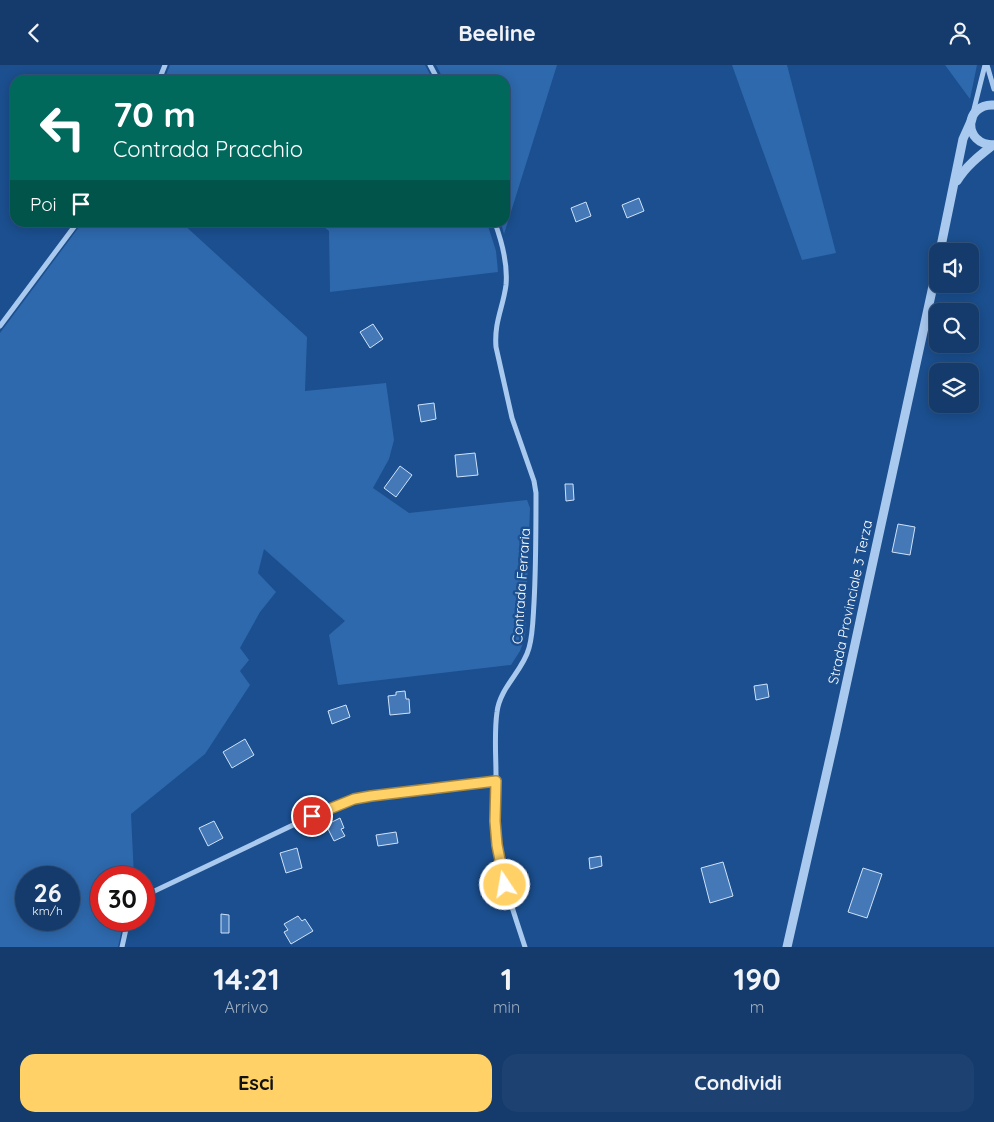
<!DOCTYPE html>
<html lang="it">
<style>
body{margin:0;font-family:Quicksand,sans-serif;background:#1d4271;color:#f1f3f6;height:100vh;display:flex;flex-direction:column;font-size:19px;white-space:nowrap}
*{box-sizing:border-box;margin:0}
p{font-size:16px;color:#9dadc1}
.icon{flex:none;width:28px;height:28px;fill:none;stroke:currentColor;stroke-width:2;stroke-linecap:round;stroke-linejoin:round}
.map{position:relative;height:882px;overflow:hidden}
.drawer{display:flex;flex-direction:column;background:#143b6b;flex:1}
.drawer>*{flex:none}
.top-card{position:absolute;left:10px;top:10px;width:500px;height:152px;border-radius:15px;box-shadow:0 2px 12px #0003,0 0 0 1px #33557e;background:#00695c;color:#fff;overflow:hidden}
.fabs{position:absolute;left:929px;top:178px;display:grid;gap:10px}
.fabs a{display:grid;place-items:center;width:50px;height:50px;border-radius:10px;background:#143b6b;box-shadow:0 2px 12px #0003,0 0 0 1px #33557e;font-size:25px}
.speed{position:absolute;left:15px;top:801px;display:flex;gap:10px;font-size:25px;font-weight:700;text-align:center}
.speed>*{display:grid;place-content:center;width:65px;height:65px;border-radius:50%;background:#143b6b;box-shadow:0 2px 12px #0003,0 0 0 1px #33557e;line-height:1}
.speed small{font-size:12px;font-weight:400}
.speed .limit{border:8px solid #d22;background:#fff;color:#111}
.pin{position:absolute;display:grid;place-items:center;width:42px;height:42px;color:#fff;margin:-21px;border:2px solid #fff;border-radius:50%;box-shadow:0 1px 5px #0007}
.me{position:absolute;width:55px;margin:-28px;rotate:348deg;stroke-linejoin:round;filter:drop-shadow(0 0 4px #0008)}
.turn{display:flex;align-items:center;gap:18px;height:105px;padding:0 20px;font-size:22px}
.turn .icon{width:65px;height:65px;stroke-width:2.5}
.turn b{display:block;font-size:35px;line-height:42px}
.then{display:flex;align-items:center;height:48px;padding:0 20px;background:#0003;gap:10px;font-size:19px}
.eta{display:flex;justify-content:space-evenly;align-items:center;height:85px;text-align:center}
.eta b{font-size:30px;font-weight:800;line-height:35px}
.primary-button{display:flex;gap:10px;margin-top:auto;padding:10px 20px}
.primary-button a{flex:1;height:58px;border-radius:15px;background:#ffd166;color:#111;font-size:20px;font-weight:800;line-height:58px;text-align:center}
.primary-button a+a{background:#1d4271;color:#f1f3f6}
header{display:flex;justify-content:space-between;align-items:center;height:65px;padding:0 20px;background:#143b6b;font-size:22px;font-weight:800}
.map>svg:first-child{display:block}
</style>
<header><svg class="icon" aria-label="back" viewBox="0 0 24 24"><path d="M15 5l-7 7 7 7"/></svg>Beeline<svg class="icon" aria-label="person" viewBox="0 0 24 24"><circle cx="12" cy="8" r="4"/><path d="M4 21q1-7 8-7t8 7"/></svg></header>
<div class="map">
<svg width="994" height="882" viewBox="0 0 994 882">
<rect width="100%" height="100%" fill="#1b4f8f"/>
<g fill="#2e69ad" fill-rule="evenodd">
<path d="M170 0H425L433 15H164Z"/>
<path d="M436 0H557L504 169 501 158H505V15H444Z"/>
<path d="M732 0H787L836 188 802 195Z"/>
<path d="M945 0H977L970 34Z"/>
<path d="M82 158H182L307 272 305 326 386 318 394 375 389 394 373 423 409 448 527 435 530 443 525 573 520 586 511 600 338 620 329 570 345 556 264 484 258 508 276 527 260 547 240 583 249 595 240 606 250 620 205 689 131 749 134 812H101V855H124L118 882H0V268ZM69 812V855H26V812Z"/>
<path d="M319 158H487L496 186 498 207 330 227 329 166Z"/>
</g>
<g fill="#4478b7" stroke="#cfe3fa">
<path d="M639 133 644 146 627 153 622 140Z"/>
<path d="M586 137 591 151 576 157 571 143Z"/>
<path d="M373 259 383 274 370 283 360 267Z"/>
<path d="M434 338 436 354 421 357 418 340Z"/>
<path d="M475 388 478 410 457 412 455 390Z"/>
<path d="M400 401 412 410 396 432 384 423Z"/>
<path d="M565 419H573L574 435 566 436Z"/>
<path d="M898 459 915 462 910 490 892 487Z"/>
<path d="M767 619 769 632 756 635 754 621Z"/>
<path d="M405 626 406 634H409L410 648 390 650 388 631 396 630V627Z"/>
<path d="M346 640 350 652 332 659 328 646Z"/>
<path d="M245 674 254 690 232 703 223 687Z"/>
<path d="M340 753 344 763 341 764 345 771 334 776 326 760Z"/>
<path d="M214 756 223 773 208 781 199 763Z"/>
<path d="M396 767 398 778 378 781 376 770Z"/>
<path d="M297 783 302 803 286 808 280 788Z"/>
<path d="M601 791 602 801 590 804 589 793Z"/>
<path d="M723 797 733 831 710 838 701 803Z"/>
<path d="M863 803 882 809 867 853 848 847Z"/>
<path d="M221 849 229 850V868H221Z"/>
<path d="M298 851 302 856 305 854 313 866 291 879 284 867 288 865 284 859Z"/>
</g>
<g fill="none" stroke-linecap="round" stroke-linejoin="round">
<g stroke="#a9c9ee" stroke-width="5">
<path d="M430 0 438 15"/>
<path d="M987 0 994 24"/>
<path d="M159 15 165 0"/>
<path d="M973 48 985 0"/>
<path d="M495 158C502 177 508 198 506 220 503 243 494 257 496 282L512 353 534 416 536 428C536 465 536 501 534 538 533 553 533 569 529 583 523 606 500 622 497 647 494 668 496 690 496 711 497 734 494 757 497 780 502 815 514 848 525 882"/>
<path d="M0 261 77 158"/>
<path d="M144 831 312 751 354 734 371 731 496 716"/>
<path d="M122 882 128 855"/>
</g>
<g stroke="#a9c9ee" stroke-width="9">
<path d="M994 40C964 38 962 80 994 80"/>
<path d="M957 116C966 101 979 91 993 80"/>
<path d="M940 186 963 74 972 54"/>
<path d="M787 882 835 671 938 198"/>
</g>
</g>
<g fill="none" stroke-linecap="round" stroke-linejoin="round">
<g stroke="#a68842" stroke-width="12">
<path id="route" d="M312 751 354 734 371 731 496 716 495 756 497 780 505 820"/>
</g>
<use href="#route" stroke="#ffd166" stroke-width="9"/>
</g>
<g text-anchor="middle" stroke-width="5" stroke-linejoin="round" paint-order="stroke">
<g font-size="14" fill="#fff" stroke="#1b4f8f">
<text transform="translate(521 521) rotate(-86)" y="5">Contrada Ferraria</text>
<text transform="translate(850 537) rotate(-78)" y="5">Strada Provinciale 3 Terza</text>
</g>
</g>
</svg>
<div class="fabs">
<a><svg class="icon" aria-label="sound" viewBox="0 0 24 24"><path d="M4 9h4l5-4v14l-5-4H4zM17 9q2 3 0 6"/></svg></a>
<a><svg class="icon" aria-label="search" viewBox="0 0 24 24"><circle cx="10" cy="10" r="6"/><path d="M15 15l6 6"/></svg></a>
<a><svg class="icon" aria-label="layers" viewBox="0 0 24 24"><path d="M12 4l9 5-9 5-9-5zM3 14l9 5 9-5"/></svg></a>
</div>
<div class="speed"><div>26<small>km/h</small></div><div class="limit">30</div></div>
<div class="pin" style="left:312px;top:751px;background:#d93025"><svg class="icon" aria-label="arrive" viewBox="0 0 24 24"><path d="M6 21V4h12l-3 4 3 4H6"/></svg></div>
<svg class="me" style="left:505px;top:820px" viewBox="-20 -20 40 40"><circle r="17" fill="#ffd166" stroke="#fff" stroke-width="3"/><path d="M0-11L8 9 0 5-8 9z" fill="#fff"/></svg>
<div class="top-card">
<div class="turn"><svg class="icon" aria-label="left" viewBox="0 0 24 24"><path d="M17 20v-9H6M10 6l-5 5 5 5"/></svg><div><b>70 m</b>Contrada Pracchio</div></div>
<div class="then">Poi<svg class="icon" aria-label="arrive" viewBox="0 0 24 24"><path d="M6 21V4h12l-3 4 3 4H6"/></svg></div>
</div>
</div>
<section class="drawer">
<div class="eta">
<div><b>14:21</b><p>Arrivo</p></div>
<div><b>1</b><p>min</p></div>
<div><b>190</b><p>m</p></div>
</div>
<div class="primary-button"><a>Esci</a><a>Condividi</a></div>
</section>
